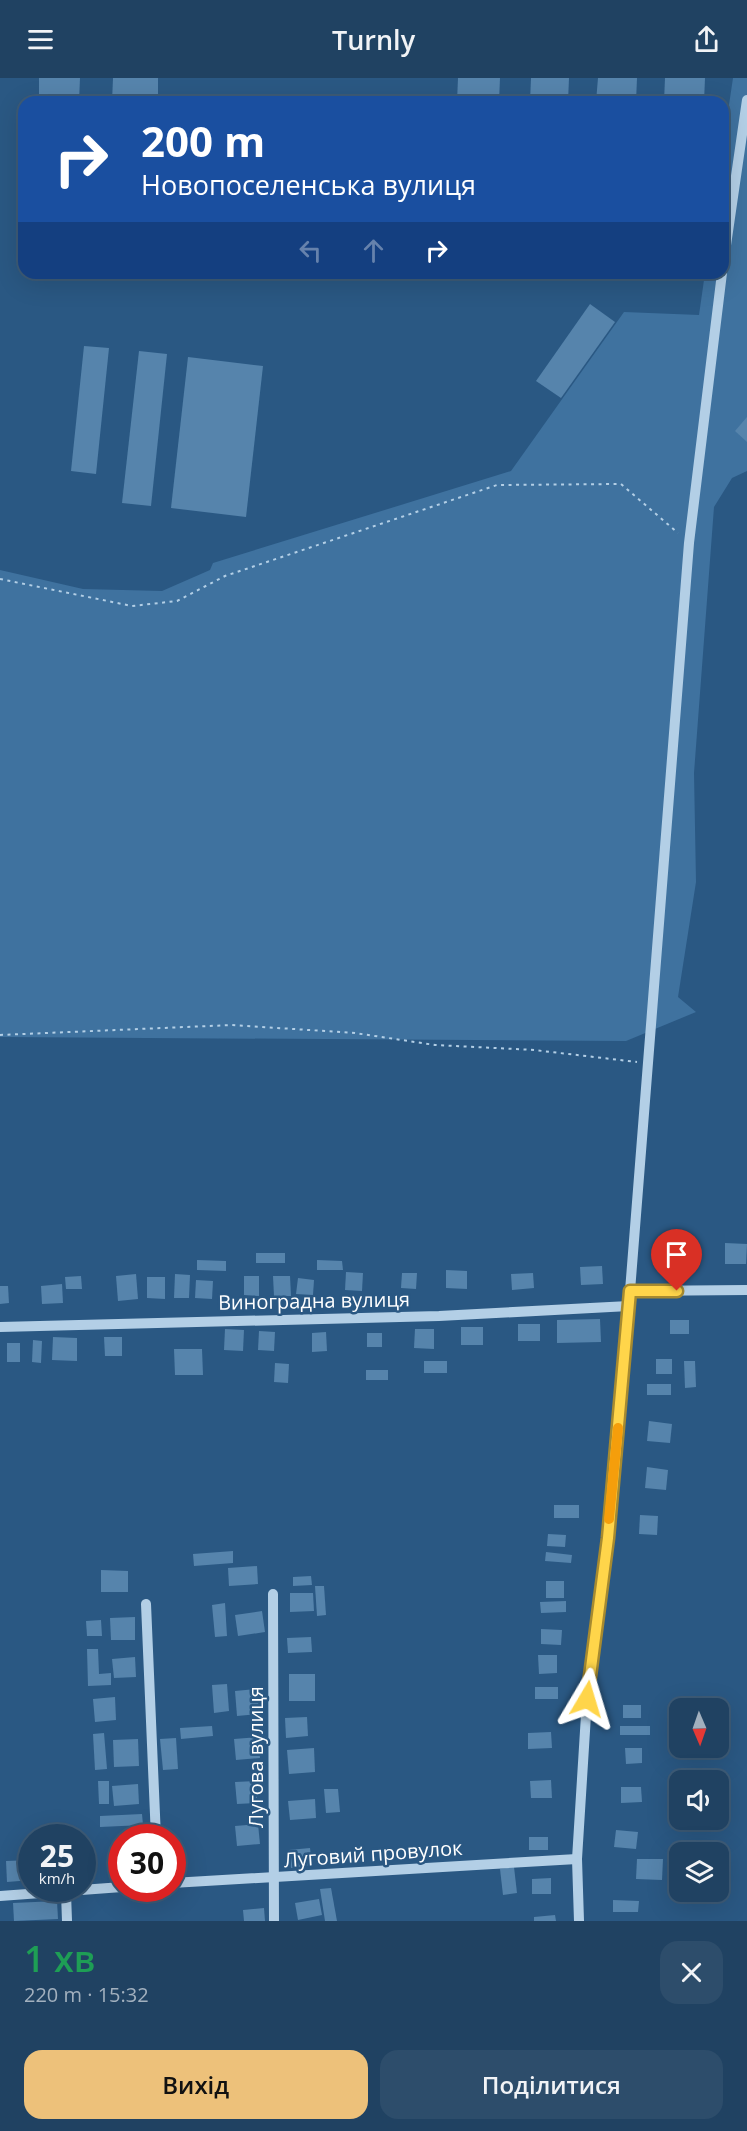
<!DOCTYPE html>
<html lang="uk">
<meta charset="utf-8">
<style>
body{margin:0;font-family:"Open Sans",sans-serif;background:#2d4d6b;color:#f1f3f6;height:100vh;display:flex;flex-direction:column;font-size:22px;white-space:nowrap}
*{box-sizing:border-box;margin:0}
p{font-size:20px;color:#a2b0be}
.icon{flex:none;width:33px;height:33px;fill:none;stroke:currentColor;stroke-width:2;stroke-linecap:round;stroke-linejoin:round}
.map{position:relative;height:1843px;overflow:hidden}
.drawer{display:flex;flex-direction:column;background:#204262;flex:1}
.drawer>*{flex:none}
.banner{position:absolute;left:18px;top:18px;width:711px;height:183px;border-radius:18px;box-shadow:0 6px 24px #0002,0 0 0 2px #3d5b77;background:#1a4fa0;color:#fff;overflow:hidden}
.needle{width:39px;rotate:178deg}
.tools{position:absolute;left:669px;top:1620px;display:grid;gap:12px}
.tools a{display:grid;place-items:center;width:60px;height:60px;border-radius:12px;background:#204262;box-shadow:0 6px 24px #0002,0 0 0 2px #3d5b77;font-size:30px}
.speed{position:absolute;left:18px;top:1746px;display:flex;gap:12px;font-size:30px;font-weight:700;text-align:center}
.speed>*{display:grid;place-content:center;width:78px;height:78px;border-radius:50%;background:#204262;box-shadow:0 6px 24px #0002,0 0 0 2px #3d5b77;line-height:1}
.speed small{font-size:15px;font-weight:400}
.speed .limit{border:9px solid #d22;background:#fff;color:#111}
.pin{position:absolute;display:grid;place-items:center;width:51px;height:51px;color:#fff;margin:-62px -26px;border-radius:50% 50% 50% 0;rotate:-45deg;box-shadow:0 0 6px #0007}
.pin .icon{rotate:45deg}
.me{position:absolute;width:66px;margin:-33px;rotate:7deg;stroke-linejoin:round;filter:drop-shadow(0 0 4px #0008)}
.turn{display:flex;align-items:center;gap:21px;height:126px;padding:0 24px;font-size:27px}
.turn .icon{width:78px;height:78px;stroke-width:2.5}
.turn b{display:block;font-size:42px;line-height:51px}
.lanes{display:flex;align-items:center;height:57px;padding:0 24px;background:#0003;justify-content:center;gap:30px;direction:ltr}
.lanes .off{opacity:.35}
.round{display:grid;place-items:center;flex:none;width:63px;height:63px;border-radius:18px;background:#2d4d6b}
.overview{display:flex;align-items:center;justify-content:space-between;height:102px;padding:0 24px}
h1{font-size:36px;font-weight:600;line-height:45px;color:#1e9e55}
.primary-button{display:flex;gap:12px;margin-top:auto;padding:12px 24px}
.primary-button a{flex:1;height:69px;border-radius:18px;background:#edc17a;color:#111;font-size:24px;font-weight:600;line-height:69px;text-align:center}
.primary-button a+a{background:#2d4d6b;color:#f1f3f6}
header{display:flex;justify-content:space-between;align-items:center;height:78px;padding:0 24px;background:#204262;font-size:27px;font-weight:600}
.map>svg:first-child{display:block}
</style>
<header><svg class="icon" aria-label="menu" viewBox="0 0 24 24"><path d="M4 6h16M4 12h16M4 18h16"/></svg>Turnly<svg class="icon" aria-label="share" viewBox="0 0 24 24"><path d="M12 15V3M7 8l5-5 5 5M5 13v7h14v-7"/></svg></header>
<div class="map">
<svg width="747" height="1843" viewBox="0 0 747 1843">
<rect width="100%" height="100%" fill="#2a5883"/>
<path fill="#3f729f" d="M733 0H747V393L732 400 714 429 694 695 696 804 678 919 696 934 626 963 0 959V492L83 511 162 513 210 492 213 485 511 393 624 234 699 237 705 195H723V67Z"/>
<g fill="#5684ac">
<path d="M39 0H80L79 24H39Z"/>
<path d="M113 0H158V24H112Z"/>
<path d="M458 0H500L499 24H457Z"/>
<path d="M531 0H569L568 24H530Z"/>
<path d="M598 0H637L636 24H596Z"/>
<path d="M665 0H705L704 24H664Z"/>
<path d="M590 226 615 244 561 320 536 303Z"/>
<path d="M84 268 109 270 96 396 71 393Z"/>
<path d="M139 273 167 276 151 428 122 425Z"/>
<path d="M188 279 263 288 246 439 171 430Z"/>
<path d="M747 339V364L735 353Z"/>
<path d="M694 1163 695 1183 663 1185 662 1165Z"/>
<path d="M725 1165 747 1166 746 1186H725Z"/>
<rect x="256" y="1175" width="29" height="10"/>
<path d="M197 1182 226 1183V1193L197 1192Z"/>
<path d="M317 1182 342 1183 343 1192H317Z"/>
<path d="M602 1188 603 1206 581 1207 580 1189Z"/>
<path d="M446 1192 467 1193V1211L446 1210Z"/>
<path d="M346 1194 363 1195 362 1213 345 1212Z"/>
<path d="M402 1195H417L416 1211 401 1210Z"/>
<path d="M533 1195 534 1210 512 1212 511 1196Z"/>
<path d="M136 1196 138 1221 118 1223 116 1198Z"/>
<path d="M175 1196 190 1197 189 1220H174Z"/>
<path d="M81 1198 82 1211H66L65 1199Z"/>
<path d="M244 1198H259V1218L244 1217Z"/>
<path d="M273 1198H290L291 1218H274Z"/>
<path d="M147 1199H165V1221L147 1220Z"/>
<path d="M298 1200 314 1202 313 1217 296 1216Z"/>
<path d="M196 1202 213 1203 212 1221 195 1220Z"/>
<path d="M62 1206 63 1225 42 1226 41 1208Z"/>
<path d="M0 1208H8L9 1225 0 1226Z"/>
<path d="M600 1241 601 1264 557 1265V1242Z"/>
<rect x="670" y="1242" width="19" height="14"/>
<rect x="518" y="1246" width="22" height="17"/>
<rect x="461" y="1249" width="22" height="18"/>
<path d="M225 1251 244 1252 243 1273 224 1272Z"/>
<path d="M415 1251H434V1271L414 1270Z"/>
<path d="M259 1253 275 1254 274 1273 258 1272Z"/>
<path d="M326 1254 327 1273 312 1274V1255Z"/>
<rect x="367" y="1255" width="15" height="14"/>
<path d="M53 1259 77 1260V1283L52 1282Z"/>
<path d="M104 1259H122V1278H105Z"/>
<path d="M33 1262 42 1263 41 1285 32 1284Z"/>
<rect x="7" y="1265" width="13" height="19"/>
<path d="M174 1271H202L203 1297H175Z"/>
<rect x="656" y="1281" width="16" height="15"/>
<rect x="424" y="1283" width="23" height="12"/>
<path d="M684 1283H695L696 1309 685 1310Z"/>
<path d="M275 1285 289 1286 288 1305 274 1304Z"/>
<rect x="366" y="1292" width="22" height="10"/>
<rect x="647" y="1306" width="24" height="11"/>
<path d="M649 1343 672 1346 670 1365 647 1363Z"/>
<path d="M647 1389 668 1392 666 1412 645 1410Z"/>
<rect x="554" y="1427" width="25" height="13"/>
<path d="M640 1437 658 1438 657 1457 639 1456Z"/>
<path d="M548 1456 566 1457 565 1469 547 1468Z"/>
<path d="M233 1473V1485L194 1488 193 1476Z"/>
<path d="M546 1474 572 1477 571 1485 545 1483Z"/>
<path d="M257 1488 258 1506 229 1508 228 1490Z"/>
<path d="M101 1492 128 1493V1514H101Z"/>
<path d="M311 1498 312 1507 293 1508V1499Z"/>
<rect x="546" y="1503" width="18" height="17"/>
<path d="M315 1508H324L326 1537 317 1538Z"/>
<path d="M290 1515H313L314 1533 290 1534Z"/>
<path d="M566 1523V1534L541 1535 540 1524Z"/>
<path d="M225 1525 227 1558 215 1559 212 1527Z"/>
<path d="M262 1533 265 1554 238 1558 235 1537Z"/>
<path d="M135 1539V1562H111L110 1540Z"/>
<path d="M101 1542 102 1558H87L86 1543Z"/>
<path d="M541 1551 562 1552 561 1567 541 1566Z"/>
<path d="M311 1559 312 1574 288 1575 287 1560Z"/>
<path d="M87 1571H98L99 1596 111 1595V1607L88 1608Z"/>
<path d="M538 1577H557V1595L539 1596Z"/>
<path d="M135 1579 136 1599 114 1600 112 1581Z"/>
<rect x="289" y="1596" width="26" height="27"/>
<path d="M227 1606 229 1633 214 1635 212 1607Z"/>
<rect x="535" y="1609" width="23" height="12"/>
<path d="M257 1611 259 1636 237 1638 235 1613Z"/>
<path d="M115 1619 116 1642 95 1644 93 1621Z"/>
<rect x="623" y="1627" width="18" height="13"/>
<path d="M307 1639 308 1658 286 1660 285 1640Z"/>
<path d="M212 1648 213 1658 181 1661 180 1650Z"/>
<rect x="620" y="1648" width="30" height="9"/>
<path d="M551 1654 552 1670 528 1671V1655Z"/>
<path d="M104 1655 107 1691 95 1692 93 1656Z"/>
<path d="M258 1659 260 1680 236 1682 234 1661Z"/>
<path d="M176 1660 178 1691 163 1692 160 1661Z"/>
<path d="M138 1661 139 1688 114 1689 113 1662Z"/>
<path d="M314 1670 315 1694 289 1696 287 1672Z"/>
<path d="M625 1670H642V1685L626 1686Z"/>
<path d="M551 1702 552 1720H531L530 1703Z"/>
<path d="M98 1703H109V1726H99Z"/>
<path d="M256 1703 257 1725 237 1726 235 1704Z"/>
<path d="M138 1706 139 1726 114 1728 112 1708Z"/>
<path d="M621 1709H641L642 1724 621 1725Z"/>
<path d="M324 1711H338L340 1734 326 1735Z"/>
<path d="M315 1721 316 1740 290 1742 288 1723Z"/>
<path d="M142 1736 143 1747 100 1749V1738Z"/>
<path d="M258 1746 260 1766 237 1768 235 1748Z"/>
<path d="M616 1752 638 1754 636 1771 614 1769Z"/>
<rect x="529" y="1759" width="19" height="13"/>
<path d="M114 1767H122V1793H115Z"/>
<path d="M310 1770 312 1787 291 1790 289 1772Z"/>
<path d="M637 1781H663L662 1802 636 1801Z"/>
<path d="M32 1782V1802L7 1804 6 1783Z"/>
<path d="M514 1789 517 1815 503 1817 500 1791Z"/>
<path d="M551 1800V1816H532V1801Z"/>
<path d="M331 1810 337 1843H325L320 1811Z"/>
<path d="M319 1821 322 1837 298 1842 295 1825Z"/>
<path d="M613 1822 639 1823 638 1834H613Z"/>
<path d="M57 1823 58 1841 14 1843 13 1825Z"/>
<path d="M264 1830 265 1843H244L243 1832Z"/>
<path d="M555 1837 556 1843H534V1839Z"/>
</g>
<g fill="none" stroke-linecap="round" stroke-linejoin="round">
<g stroke="#b3cfe6" stroke-width="2" stroke-dasharray="3 4.5" stroke-linecap="butt">
<path d="M0 501 132 528 177 523 225 498 497 407 621 406 678 455"/>
<path d="M0 957 232 947 355 955 435 967 534 972 637 984"/>
</g>
<g stroke="#b3cfe6" stroke-width="10">
<path d="M723 188 747 22"/>
<path d="M630 1213 747 1212"/>
<path d="M0 1249 439 1238 629 1228"/>
<path d="M273 1516 274 1843"/>
<path d="M146 1526 156 1760"/>
<path d="M172 1805 577 1781"/>
<path d="M66 1815 67 1843"/>
<path d="M0 1818 122 1809"/>
<path d="M579 1843 577 1781 587 1621 607 1460 630 1213 689 465 722 195"/>
</g>
</g>
<g fill="none" stroke-linecap="round" stroke-linejoin="round">
<g stroke="#a68a30" stroke-width="15">
<path id="route" d="M587 1621 608 1460 630 1213H677"/>
</g>
<use href="#route" stroke="#ffd54a" stroke-width="10"/>
<path stroke="#f59e0b" stroke-width="10" d="M609 1441 618 1350"/>
</g>
<g text-anchor="middle" stroke-width="5" stroke-linejoin="round" paint-order="stroke">
<g font-size="20" fill="#fff" stroke="#2a5883">
<text transform="translate(314 1223) rotate(-1)" y="7">Виноградна вулиця</text>
<text transform="translate(256 1679) rotate(-90)" y="7">Лугова вулиця</text>
<text transform="translate(373 1776) rotate(-4)" y="7">Луговий провулок</text>
</g>
</g>
</svg>
<div class="tools">
<a><svg class="needle" viewBox="-14 -14 28 28"><path d="M0-13l5 13h-10z" fill="#e53935"/><path d="M0 13l5-13h-10z" fill="#a2b0be"/></svg></a>
<a><svg class="icon" aria-label="sound" viewBox="0 0 24 24"><path d="M4 9h4l5-4v14l-5-4H4zM17 9q2 3 0 6"/></svg></a>
<a><svg class="icon" aria-label="layers" viewBox="0 0 24 24"><path d="M12 4l9 5-9 5-9-5zM3 14l9 5 9-5"/></svg></a>
</div>
<div class="speed"><div>25<small>km/h</small></div><div class="limit">30</div></div>
<div class="pin" style="left:677px;top:1213px;background:#d93025"><svg class="icon" aria-label="arrive" viewBox="0 0 24 24"><path d="M6 21V4h12l-3 4 3 4H6"/></svg></div>
<svg class="me" style="left:587px;top:1621px" viewBox="-20 -20 40 40"><path d="M0-17L14 15 0 8-14 15z" fill="#ffd54a" stroke="#fff" stroke-width="4"/></svg>
<div class="banner">
<div class="turn"><svg class="icon" aria-label="right" viewBox="0 0 24 24"><path d="M7 20v-9h11M14 6l5 5-5 5"/></svg><div><b>200 m</b>Новопоселенська вулиця</div></div>
<div class="lanes"><svg class="icon off" aria-label="left" viewBox="0 0 24 24"><path d="M17 20v-9H6M10 6l-5 5 5 5"/></svg><svg class="icon off" aria-label="ahead" viewBox="0 0 24 24"><path d="M12 20V5M6 11l6-6 6 6"/></svg><svg class="icon" aria-label="right" viewBox="0 0 24 24"><path d="M7 20v-9h11M14 6l5 5-5 5"/></svg></div>
</div>
</div>
<section class="drawer">
<div class="overview"><div><h1>1 хв</h1><p>220 m · 15:32</p></div><a class="round"><svg class="icon" aria-label="close" viewBox="0 0 24 24"><path d="M6 6l12 12M18 6L6 18"/></svg></a></div>
<div class="primary-button"><a>Вихід</a><a>Поділитися</a></div>
</section>
